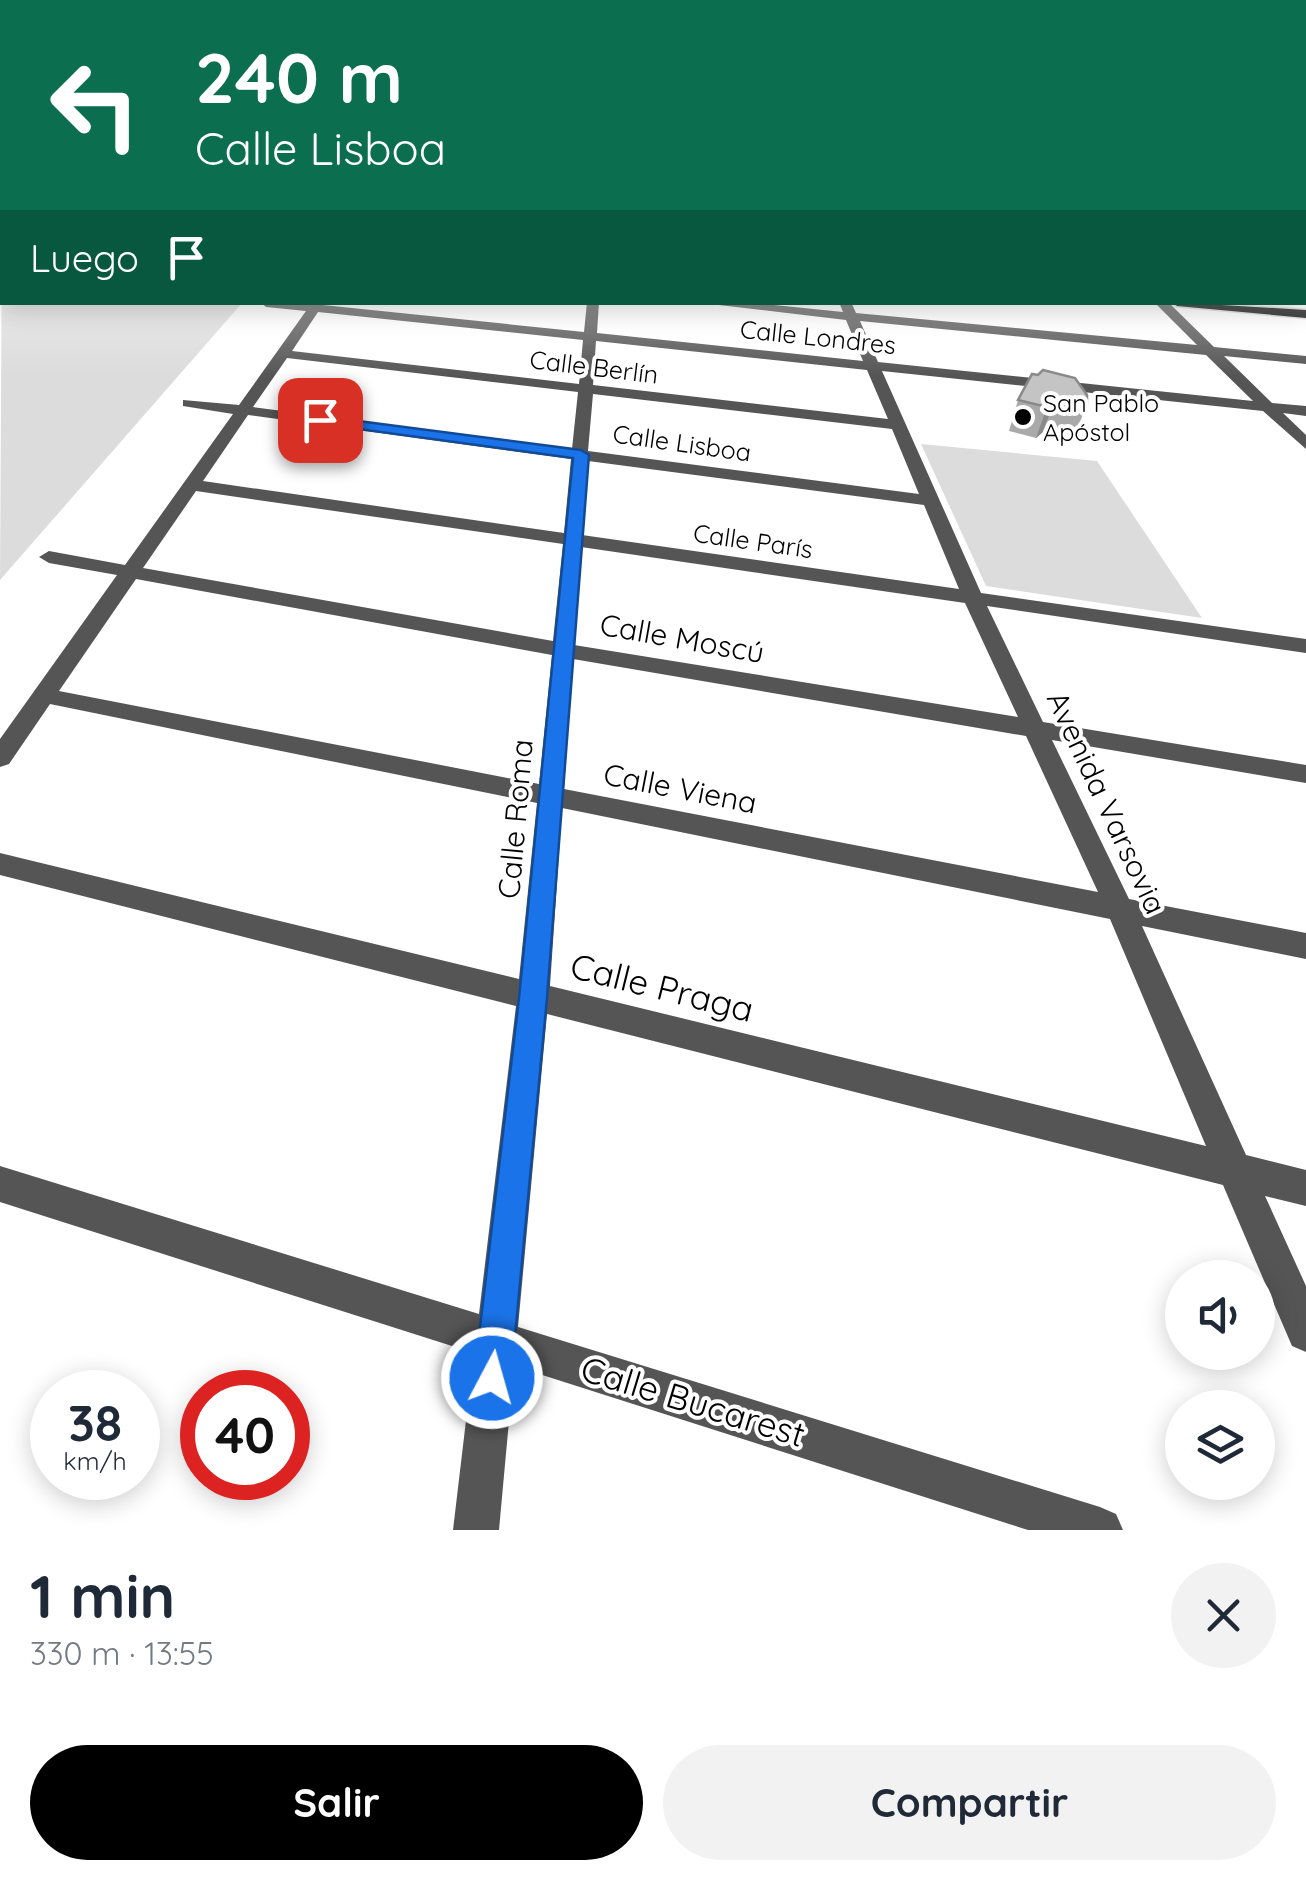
<!DOCTYPE html>
<html lang="es">
<meta charset="utf-8">
<style>
body{margin:0;font-family:Quicksand,sans-serif;background:#f2f2f3;color:#1f2937;height:100vh;display:flex;flex-direction:column;font-size:38px;white-space:nowrap}
*{box-sizing:border-box;margin:0}
p{font-size:32px;color:#747a83}
.icon{flex:none;width:55px;height:55px;fill:none;stroke:currentColor;stroke-width:2;stroke-linecap:round;stroke-linejoin:round}
.map{position:relative;height:1530px;overflow:hidden}
.panel{display:flex;flex-direction:column;background:#fff;flex:1}
.panel>*{flex:none}
.banner{position:absolute;left:0px;top:0px;width:1308px;height:305px;box-shadow:0 5px 25px #0003;background:#0b6e4f;color:#fff;overflow:hidden}
.fabs{position:absolute;left:1165px;top:1260px;display:grid;gap:20px}
.fabs a{display:grid;place-items:center;width:110px;height:110px;border-radius:50%;background:#fff;box-shadow:0 5px 25px #0003;font-size:50px}
.speed{position:absolute;left:30px;top:1370px;display:flex;gap:20px;font-size:50px;font-weight:700;text-align:center}
.speed>*{display:grid;place-content:center;width:130px;height:130px;border-radius:50%;background:#fff;box-shadow:0 5px 25px #0003;line-height:1}
.speed small{font-size:25px;font-weight:400}
.speed .limit{border:15px solid #d22;background:#fff;color:#111}
.pin{position:absolute;display:grid;place-items:center;width:85px;height:85px;color:#fff;margin:-42px;border-radius:20px;box-shadow:0 5px 15px #0006}
.me{position:absolute;width:110px;margin:-55px;rotate:6deg;stroke-linejoin:round;filter:drop-shadow(0 0 8px #0008)}
.turn{display:flex;align-items:center;gap:35px;height:210px;padding:0 30px;font-size:45px}
.turn .icon{width:130px;height:130px;stroke-width:2.5}
.turn b{display:block;font-size:70px;line-height:85px}
.then{display:flex;align-items:center;height:95px;padding:0 30px;background:#0003;gap:20px;font-size:38px}
.round{display:grid;place-items:center;flex:none;width:105px;height:105px;border-radius:52px;background:#f2f2f3}
.head{display:flex;align-items:center;justify-content:space-between;height:170px;padding:0 30px}
h1{font-size:60px;font-weight:800;line-height:75px}
.primary-button{display:flex;gap:20px;margin-top:auto;padding:20px 30px}
.primary-button a{flex:1;height:115px;border-radius:60px;background:#000;color:#fff;font-size:40px;font-weight:800;line-height:115px;text-align:center}
.primary-button a+a{background:#f2f2f3;color:#1f2937}
.map>svg:first-child{display:block}
</style>
<div class="map">
<svg width="1306" height="1530" viewBox="0 0 1306 1530">
<rect width="100%" height="100%" fill="#fff"/>
<g fill="#dcdcdc">
<path d="M2 227V302L242 303 0 580Z"/>
<path d="M921 444 1097 461 1202 618 986 586Z"/>
</g>
<g fill="none" stroke-linecap="round" stroke-linejoin="round">
<g stroke="#dbdbdb" stroke-width="3">
<g id="major">
<rect x="0" y="198" width="2" height="6"/>
<path d="M1305 287 1306 288V296L1305 295Z"/>
<path d="M1171 302 1306 310V318L1177 306Z"/>
</g>
</g>
<g fill="#555" fill-rule="evenodd">
<rect x="1305" y="189" width="1" height="6"/>
<rect x="1305" y="210" width="1" height="6"/>
<rect x="1305" y="235" width="1" height="6"/>
<rect x="1305" y="259" width="1" height="6"/>
<path d="M260 302H325L323 305 584 332 587 302H599L597 333 863 361 846 320 693 302H744L843 312 839 302H851L856 313 1197 345 1154 302H1168L1214 347 1306 356V364L1224 356 1272 403 1306 406V416L1283 413 1306 435V449L1263 411 882 371 981 593 1306 639V653L987 606 1043 722 1306 765V783L1052 740 1129 899 1306 933V959L1142 926 1246 1155 1306 1170V1206L1265 1196 1306 1286V1352L1292 1346 1223 1185 547 1014 518 1327 1100 1507 1116 1514 1123 1530H1028L514 1366 499 1530H453L474 1353 0 1202V1166L479 1314 516 1006 0 875V853L519 979 537 803 50 704 9 764 0 767V739L117 575 49 563 39 557 49 551 125 565 233 414 183 406V400L239 405 306 311 266 307ZM318 312 583 340 579 384 292 351ZM860 321 1206 355 1253 401 878 362ZM596 341 867 370 888 419 593 385ZM287 358 578 392 572 449 253 407ZM593 394 892 429 919 494 588 451ZM248 415 571 459 564 533 203 481ZM588 461 924 505 959 589 582 535ZM196 491 563 544 553 641 143 568ZM581 547 965 603 1018 717 574 645ZM136 579 552 655 539 784 59 691ZM573 659 1026 736 1098 892 564 789ZM562 808 1110 919 1206 1146 550 986Z"/>
</g>
<use href="#major" fill="#000" fill-rule="evenodd"/>
</g>
<path fill="#a9a9a9" d="M1032 374 1087 404 1075 435 1043 432 1036 438 1009 431 1018 400Z"/>
<path fill="#898989" d="M1054 401 1043 432 1036 438 1047 407Z"/>
<path fill="#c4c4c4" stroke="#898989" stroke-width="2.5" d="M1043 370 1075 378 1087 395V404L1054 401 1047 407 1018 400 1032 374 1038 375Z"/>
<linearGradient id="sky" x2="0" y2="1"><stop stop-color="#8cadcc"/><stop offset="0.43" stop-color="#fff"/><stop offset="1" stop-color="#fff" stop-opacity="0"/></linearGradient>
<rect width="1306" height="376" fill="url(#sky)"/>
<path fill="#1a73e8" stroke="#114b97" stroke-width="2.5" d="M320 416 581 450 589 455 547 998 511 1378 506 1392 492 1397 479 1392 474 1378 519 998 573 458 314 423V417Z"/>
<circle fill="#000" stroke="#fff" stroke-width="4" cx="1023" cy="417" r="10"/>
<g text-anchor="middle" stroke-width="8" stroke-linejoin="round" paint-order="stroke">
<g font-size="25" fill="#000" stroke="#fff">
<text transform="translate(818 337) rotate(6)" y="9">Calle Londres</text>
<text transform="translate(594 367) rotate(7)" y="9">Calle Berlín</text>
<text transform="translate(682 443) rotate(8)" y="9">Calle Lisboa</text>
<text transform="translate(753 541) rotate(8)" y="9">Calle París</text>
</g>
<g font-size="25" fill="#000" stroke="#fff" text-anchor="start">
<text x="1043" y="412">San Pablo<tspan x="1043" dy="29">Apóstol</tspan></text>
</g>
<g font-size="30" fill="#000" stroke="#fff">
<text transform="translate(682 639) rotate(10)" y="10">Calle Moscú</text>
<text transform="translate(680 789) rotate(11)" y="10">Calle Viena</text>
<text transform="translate(1106 803) rotate(65)" y="10">Avenida Varsovia</text>
<text transform="translate(516 819) rotate(-85)" y="10">Calle Roma</text>
</g>
<g font-size="35" fill="#000" stroke="#fff">
<text transform="translate(662 988) rotate(14)" y="12">Calle Praga</text>
<text transform="translate(693 1402) rotate(17)" y="12">Calle Bucarest</text>
</g>
</g>
</svg>
<div class="fabs">
<a><svg class="icon" aria-label="sound" viewBox="0 0 24 24"><path d="M4 9h4l5-4v14l-5-4H4zM17 9q2 3 0 6"/></svg></a>
<a><svg class="icon" aria-label="layers" viewBox="0 0 24 24"><path d="M12 4l9 5-9 5-9-5zM3 14l9 5 9-5"/></svg></a>
</div>
<div class="speed"><div>38<small>km/h</small></div><div class="limit">40</div></div>
<div class="pin" style="left:320px;top:420px;background:#d93025"><svg class="icon" aria-label="arrive" viewBox="0 0 24 24"><path d="M6 21V4h12l-3 4 3 4H6"/></svg></div>
<svg class="me" style="left:492px;top:1378px" viewBox="-20 -20 40 40"><circle r="17" fill="#1a73e8" stroke="#fff" stroke-width="3"/><path d="M0-11L8 9 0 5-8 9z" fill="#fff"/></svg>
<div class="banner">
<div class="turn"><svg class="icon" aria-label="left" viewBox="0 0 24 24"><path d="M17 20v-9H6M10 6l-5 5 5 5"/></svg><div><b>240 m</b>Calle Lisboa</div></div>
<div class="then">Luego<svg class="icon" aria-label="arrive" viewBox="0 0 24 24"><path d="M6 21V4h12l-3 4 3 4H6"/></svg></div>
</div>
</div>
<section class="panel">
<div class="head"><div><h1>1 min</h1><p>330 m · 13:55</p></div><a class="round"><svg class="icon" aria-label="close" viewBox="0 0 24 24"><path d="M6 6l12 12M18 6L6 18"/></svg></a></div>
<div class="primary-button"><a>Salir</a><a>Compartir</a></div>
</section>
